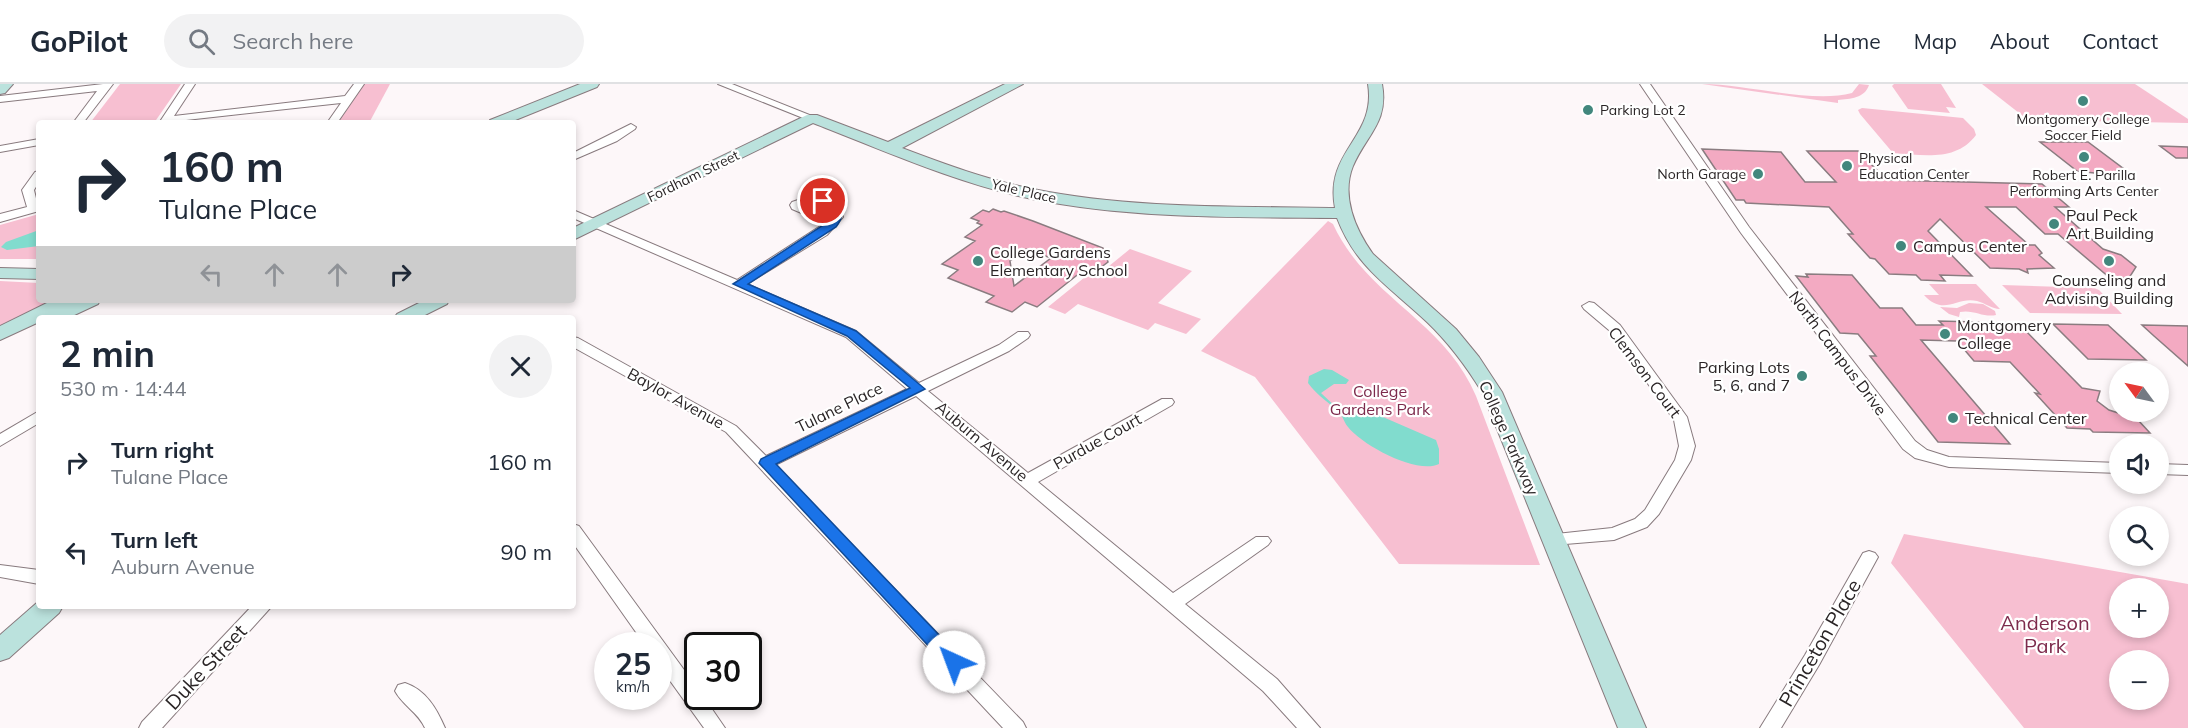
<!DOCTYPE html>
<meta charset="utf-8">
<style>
body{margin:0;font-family:Mulish,sans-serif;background:#f2f2f3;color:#1f2937;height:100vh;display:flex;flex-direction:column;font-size:22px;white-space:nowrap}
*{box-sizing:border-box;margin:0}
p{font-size:20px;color:#747a83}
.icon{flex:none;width:33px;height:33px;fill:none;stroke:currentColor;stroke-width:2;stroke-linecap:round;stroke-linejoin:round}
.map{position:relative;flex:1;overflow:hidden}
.panel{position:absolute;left:36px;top:231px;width:540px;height:294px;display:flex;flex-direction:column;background:#fff;border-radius:6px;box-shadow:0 3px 9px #0003}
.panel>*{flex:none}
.hud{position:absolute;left:36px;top:36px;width:540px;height:183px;border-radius:6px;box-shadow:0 3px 9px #0003;background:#fff;color:#1f2937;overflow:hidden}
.needle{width:39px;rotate:303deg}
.tools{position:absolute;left:2109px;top:278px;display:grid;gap:12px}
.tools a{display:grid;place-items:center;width:60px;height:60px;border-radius:50%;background:#fff;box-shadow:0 3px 9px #0003;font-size:30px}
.speed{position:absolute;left:594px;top:548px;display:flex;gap:12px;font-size:30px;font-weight:700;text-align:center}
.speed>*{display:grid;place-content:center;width:78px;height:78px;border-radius:50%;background:#fff;box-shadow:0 3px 9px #0003;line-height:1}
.speed small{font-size:15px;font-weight:400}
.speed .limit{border:3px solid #111;border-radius:9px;background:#fff;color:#111}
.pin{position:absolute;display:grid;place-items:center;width:51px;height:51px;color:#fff;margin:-26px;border:3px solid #fff;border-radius:50%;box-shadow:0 2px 6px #0007}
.me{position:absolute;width:66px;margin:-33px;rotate:317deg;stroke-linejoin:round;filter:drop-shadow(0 0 4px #0008)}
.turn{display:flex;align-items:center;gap:21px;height:126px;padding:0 24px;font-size:27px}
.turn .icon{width:78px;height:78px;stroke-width:2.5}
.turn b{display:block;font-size:42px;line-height:51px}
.lanes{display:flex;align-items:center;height:57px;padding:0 24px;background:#0003;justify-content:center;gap:30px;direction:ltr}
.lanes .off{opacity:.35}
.round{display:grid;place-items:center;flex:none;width:63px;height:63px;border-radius:32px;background:#f2f2f3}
.headline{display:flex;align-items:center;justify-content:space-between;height:102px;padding:0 24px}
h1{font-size:36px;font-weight:700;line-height:45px}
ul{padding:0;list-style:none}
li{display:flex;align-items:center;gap:18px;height:90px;padding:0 24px}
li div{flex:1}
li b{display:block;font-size:22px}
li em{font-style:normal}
header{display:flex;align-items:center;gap:36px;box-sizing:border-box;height:84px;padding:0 30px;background:#fff;border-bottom:2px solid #e0e1e3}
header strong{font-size:28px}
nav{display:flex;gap:33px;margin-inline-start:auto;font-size:21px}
.search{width:420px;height:54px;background:#f2f2f3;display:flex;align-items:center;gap:15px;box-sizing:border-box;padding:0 21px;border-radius:33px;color:#747a83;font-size:22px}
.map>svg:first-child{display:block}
</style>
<header>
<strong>GoPilot</strong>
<div class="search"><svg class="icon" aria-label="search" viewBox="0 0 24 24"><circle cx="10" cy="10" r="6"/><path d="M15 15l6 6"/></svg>Search here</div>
<nav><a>Home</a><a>Map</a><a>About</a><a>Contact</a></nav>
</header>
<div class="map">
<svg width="2188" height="644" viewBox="0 0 2188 644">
<rect width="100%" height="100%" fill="#fdf7f9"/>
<g fill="#f7bfd1" fill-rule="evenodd">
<path d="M120 0H181L154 39H90Z"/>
<path d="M359 0H390L369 39H332Z"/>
<path d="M1702 0C1747 0 1812 20 1852 9L1859 0 1869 1C1865 14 1850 15 1838 16V19Z"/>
<path d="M1894 0H1941L1956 24 1946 23 1950 29 1908 25 1892 2Z"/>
<path d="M1982 0H2135L2188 35V39L2028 36Z"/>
<path d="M1862 24 1963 34 1974 45 1976 51C1956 78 1923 71 1893 69L1860 30 1858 26Z"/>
<path d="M39 130V175H0V141Z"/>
<path d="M1328 137 1333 140C1367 214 1444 236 1476 312L1540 481 1399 480 1255 293 1201 267Z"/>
<path d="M1130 165 1192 187 1158 219 1201 235 1186 250 1155 239 1148 246 1078 220 1065 230 1048 223 1090 189 1098 191Z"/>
<path d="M0 197 39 199V216H58L0 244Z"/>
<path d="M1929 200H1976L2000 225C1992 225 1985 219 1977 217 1957 212 1944 233 1924 211H1939Z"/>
<path d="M2002 201 2094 204 2099 206 2122 230 2030 229Z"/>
<path d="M1969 219 1983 220 1995 227 1996 231C1984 234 1973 225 1960 228L1959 233 1949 230 1940 223 1957 224Z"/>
<path d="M1904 450 2188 500V644H2024L1891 479ZM2120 504H2158V543H2120ZM2120 576H2158V615H2120Z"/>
</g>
<g fill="#81dcce">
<path d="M39 146V162L7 166 1 163 6 158Z"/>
<path d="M1324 285 1332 286 1349 296 1346 300H1334L1321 309 1339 326 1358 330H1376L1436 356 1439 365V380C1417 391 1362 361 1348 343 1345 340 1344 335 1341 331 1331 319 1317 312 1308 299L1309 292Z"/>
</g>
<g fill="#f3aac2" stroke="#8a7c80" stroke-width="1.5" fill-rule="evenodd">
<path d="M2040 58H2088L2128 88 2103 90 2077 87Z"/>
<path d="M2160 62 2188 63V74H2176Z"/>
<path d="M1702 65 1781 68 1805 98H1836L1807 67H1858L1887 96 2042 100 2069 123H2055L2103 165 2121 171 2136 183 2129 194H2110L2058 150H2045L2016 123H1986L2029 161H2035L2042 169 2039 171 2054 184 2027 185 2028 189 2019 185 1990 184 1940 135 1928 147 1972 192 1940 191 1945 197 1921 196 1916 191 1889 190 1875 175 1870 174 1848 150H1853L1829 123 1746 119 1744 116H1736Z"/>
<path d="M993 125 1001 128 1004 127 1033 137 1103 164 1108 178 1096 187 1086 184 1037 223 1025 218 1012 228 986 218 994 212 948 194 958 186 942 180 975 157 965 153 982 141 977 139 979 137 971 134 983 126 989 128ZM1026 165 1051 174 1014 202 1010 177Z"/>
<path d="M1806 190 1852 191 1880 224H1902L1916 241H1943L1939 237 2018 239 2082 304 2100 307 2097 317 2109 326 2137 335 2150 349 2093 348 2090 345 2067 344 2035 309 2040 310 2010 278 1974 277 1957 257 1921 256 2010 360 1938 358 1870 272H1876L1858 250 1840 249 1796 192 1808 193Z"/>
<path d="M2053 240 2108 241 2146 276 2088 275Z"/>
<path d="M2142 241 2188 242V282L2154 252Z"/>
</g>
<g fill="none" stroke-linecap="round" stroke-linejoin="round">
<g stroke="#887a7e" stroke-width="2">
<g id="street">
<path d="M103 0H113L83 39H73L97 7 0 18V12Z"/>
<path d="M185 0H195L174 32 345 12 354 0H364L337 39H327L341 19 159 39Z"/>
<path d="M718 0H732L817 34 808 36Z"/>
<path d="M1640 0H1650L1749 143 1915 357 1927 366 1949 373 2120 379V389L1949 383 1915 374 1903 365 1741 149Z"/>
<path d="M631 40 636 43 635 45 617 57 573 76V69Z"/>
<path d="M39 55V61L0 68V62Z"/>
<path d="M39 87V98L34 106 39 127 0 138V130L27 123 22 106 35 88Z"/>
<path d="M810 112 823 113 837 119 843 133 827 151 747 200 856 247 919 299 999 261 1018 248H1028L1030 251 1028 254 1009 267 928 307 1028 389 1162 315H1172L1174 318 1172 321 1038 398 1173 509 1256 453H1268L1271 457 1268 461 1185 520 1277 595 1320 644H1297L1263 607 916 312 775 381 1023 638 1026 644H1003L726 348 573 263V253L578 254 736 342 766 372 907 305 846 253 573 134V126L737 196 825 139 792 125 790 121 792 118ZM809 119H817L828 124 831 133 803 123Z"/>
<path d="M1589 218 1594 219 1620 241 1687 333 1695 362 1691 376 1659 430 1647 443 1614 456 1553 461 1547 459 1544 455 1547 451 1612 444 1635 435 1645 426 1675 376 1679 362 1674 336 1610 247 1584 225 1582 222Z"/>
<path d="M39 327V339L0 362V350Z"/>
<path d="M2158 380 2188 381V391L2158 390Z"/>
<path d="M573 440 579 442 698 605V612H703L725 644H704L658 580V561H645L573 459Z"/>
<path d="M1869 467 1875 469 1878 473 1819 581 1781 644H1760L1805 571 1863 469Z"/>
<path d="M0 481 39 486V500L0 493Z"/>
<path d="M252 522H272L162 644H139L142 638Z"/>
<path d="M405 599C426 606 437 625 445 644H425C418 628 403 622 395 607L398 601Z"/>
</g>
</g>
<g stroke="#887a7e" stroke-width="2">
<g id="secondary">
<path d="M0 0H13L5 9 0 10Z"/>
<path d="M580 0H599L597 3 508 39H488L490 36Z"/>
<path d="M1005 0H1023L902 64C944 80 988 96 1033 105 1132 125 1234 122 1335 124 1324 66 1377 54 1368 0H1382C1389 38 1367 50 1353 82 1341 112 1355 145 1373 170L1456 245 1479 273 1502 308 1646 644H1618L1482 308C1466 282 1449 259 1427 238 1390 203 1356 184 1337 134 1235 133 1132 135 1032 115 956 99 885 67 813 39L573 156V144L807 31H817L888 58Z"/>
<path d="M0 184 39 185V195L0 194Z"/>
<path d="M53 216H100L98 220 68 234H39V238L0 256V242Z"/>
<path d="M425 216H449L447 220 419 234H394L397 230Z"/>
<path d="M39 517V522H63L59 529 9 574 0 577V551Z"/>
</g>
</g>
<use href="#street" fill="#fff" fill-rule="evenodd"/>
<use href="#secondary" fill="#bbe2dd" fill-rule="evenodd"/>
</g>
<path fill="#1a73e8" stroke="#114b97" stroke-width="1.5" d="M823 114C841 119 848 127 836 143L748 200 856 247 925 305 776 380 960 573 962 578 960 583 954 585 948 583 759 379 761 375 910 304 847 252 733 200 828 138 832 133 831 128 818 117Z"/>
<g fill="#42877d" stroke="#fff" stroke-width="2">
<circle cx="2083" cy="17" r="6"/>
<circle cx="1588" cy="26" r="6"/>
<circle cx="2084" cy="73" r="6"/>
<circle cx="1847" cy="82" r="6"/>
<circle cx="1758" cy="90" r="6"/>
<circle cx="2054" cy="140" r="6"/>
<circle cx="1901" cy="162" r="6"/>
<circle cx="978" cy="177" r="6"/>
<circle cx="2109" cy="177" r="6"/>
<circle cx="1945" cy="250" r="6"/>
<circle cx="1802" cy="292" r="6"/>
<circle cx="1953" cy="334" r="6"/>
</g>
<g text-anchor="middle" stroke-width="4.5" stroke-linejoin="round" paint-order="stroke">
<g font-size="14" fill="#2a2526" stroke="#fff" text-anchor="start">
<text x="1600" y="31">Parking Lot 2</text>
<text x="2083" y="40" text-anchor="middle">Montgomery College<tspan x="2083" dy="16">Soccer Field</tspan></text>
<text x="1859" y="79">Physical<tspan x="1859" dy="16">Education Center</tspan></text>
<text x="1746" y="95" text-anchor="end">North Garage</text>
<text x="2084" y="96" text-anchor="middle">Robert E. Parilla<tspan x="2084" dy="16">Performing Arts Center</tspan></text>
</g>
<g font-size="14" fill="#2a2526" stroke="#fff">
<text transform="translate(693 92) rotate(-26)" y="5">Fordham Street</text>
<text transform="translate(1024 107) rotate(13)" y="5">Yale Place</text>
</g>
<g font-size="16" fill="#2a2526" stroke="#fff" text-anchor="start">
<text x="2066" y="137">Paul Peck<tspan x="2066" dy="18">Art Building</tspan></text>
<text x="1913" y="168">Campus Center</text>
<text x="990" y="174">College Gardens<tspan x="990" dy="18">Elementary School</tspan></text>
<text x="2109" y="202" text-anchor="middle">Counseling and<tspan x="2109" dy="18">Advising Building</tspan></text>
<text x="1957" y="247">Montgomery<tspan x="1957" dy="18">College</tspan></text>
<text x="1790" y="289" text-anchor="end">Parking Lots<tspan x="1790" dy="18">5, 6, and 7</tspan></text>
<text x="1965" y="340">Technical Center</text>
</g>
<g font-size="16" fill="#2a2526" stroke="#fff">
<text transform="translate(1838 269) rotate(53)" y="6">North Campus Drive</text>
<text transform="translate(1645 288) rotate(53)" y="6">Clemson Court</text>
<text transform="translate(676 314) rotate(29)" y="6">Baylor Avenue</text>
<text transform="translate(839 323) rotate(-26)" y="6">Tulane Place</text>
<text transform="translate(1509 354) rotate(66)" y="6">College Parkway</text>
<text transform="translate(982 357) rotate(40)" y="6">Auburn Avenue</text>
<text transform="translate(1097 357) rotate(-29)" y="6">Purdue Court</text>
</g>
<g font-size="16" fill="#7d2a4c" stroke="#fff">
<text x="1380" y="313">College<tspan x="1380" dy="18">Gardens Park</tspan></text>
</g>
<g font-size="20" fill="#7d2a4c" stroke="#fff">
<text x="2045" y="546">Anderson<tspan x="2045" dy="23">Park</tspan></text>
</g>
<g font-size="20" fill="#2a2526" stroke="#fff">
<text transform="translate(1820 559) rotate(-60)" y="7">Princeton Place</text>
<text transform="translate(206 583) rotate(-47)" y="7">Duke Street</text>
</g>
</g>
</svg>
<div class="tools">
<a><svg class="needle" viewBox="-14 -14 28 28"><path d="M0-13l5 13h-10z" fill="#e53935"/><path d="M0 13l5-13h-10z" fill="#747a83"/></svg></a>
<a><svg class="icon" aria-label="sound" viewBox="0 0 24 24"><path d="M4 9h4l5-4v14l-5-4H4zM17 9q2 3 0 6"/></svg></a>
<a><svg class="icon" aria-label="search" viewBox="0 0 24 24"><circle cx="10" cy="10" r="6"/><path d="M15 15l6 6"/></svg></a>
<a>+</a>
<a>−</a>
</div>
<div class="speed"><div>25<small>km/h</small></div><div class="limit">30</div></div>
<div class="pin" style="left:823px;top:117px;background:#d93025"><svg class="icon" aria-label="arrive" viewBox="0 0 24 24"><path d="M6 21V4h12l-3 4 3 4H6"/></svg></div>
<svg class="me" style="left:954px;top:578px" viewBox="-20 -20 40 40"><circle r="19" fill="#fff"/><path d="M0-13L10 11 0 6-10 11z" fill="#1a73e8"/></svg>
<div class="hud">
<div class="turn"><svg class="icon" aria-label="right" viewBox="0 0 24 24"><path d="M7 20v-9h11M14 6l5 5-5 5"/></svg><div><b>160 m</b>Tulane Place</div></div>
<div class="lanes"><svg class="icon off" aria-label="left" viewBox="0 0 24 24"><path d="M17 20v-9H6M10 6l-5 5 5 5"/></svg><svg class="icon off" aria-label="ahead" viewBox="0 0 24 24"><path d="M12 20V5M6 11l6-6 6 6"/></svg><svg class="icon off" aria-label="ahead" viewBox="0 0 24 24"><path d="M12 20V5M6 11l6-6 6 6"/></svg><svg class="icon" aria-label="right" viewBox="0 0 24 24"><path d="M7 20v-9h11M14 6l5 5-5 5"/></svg></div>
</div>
<section class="panel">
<div class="headline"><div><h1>2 min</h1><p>530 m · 14:44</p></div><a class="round"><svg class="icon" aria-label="close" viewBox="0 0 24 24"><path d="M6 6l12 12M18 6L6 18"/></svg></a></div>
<ul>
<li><svg class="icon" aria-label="right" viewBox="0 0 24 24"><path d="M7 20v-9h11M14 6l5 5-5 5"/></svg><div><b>Turn right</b><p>Tulane Place</p></div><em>160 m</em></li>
<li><svg class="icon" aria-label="left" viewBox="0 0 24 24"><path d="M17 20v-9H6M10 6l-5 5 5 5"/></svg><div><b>Turn left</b><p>Auburn Avenue</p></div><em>90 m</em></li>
</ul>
</section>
</div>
